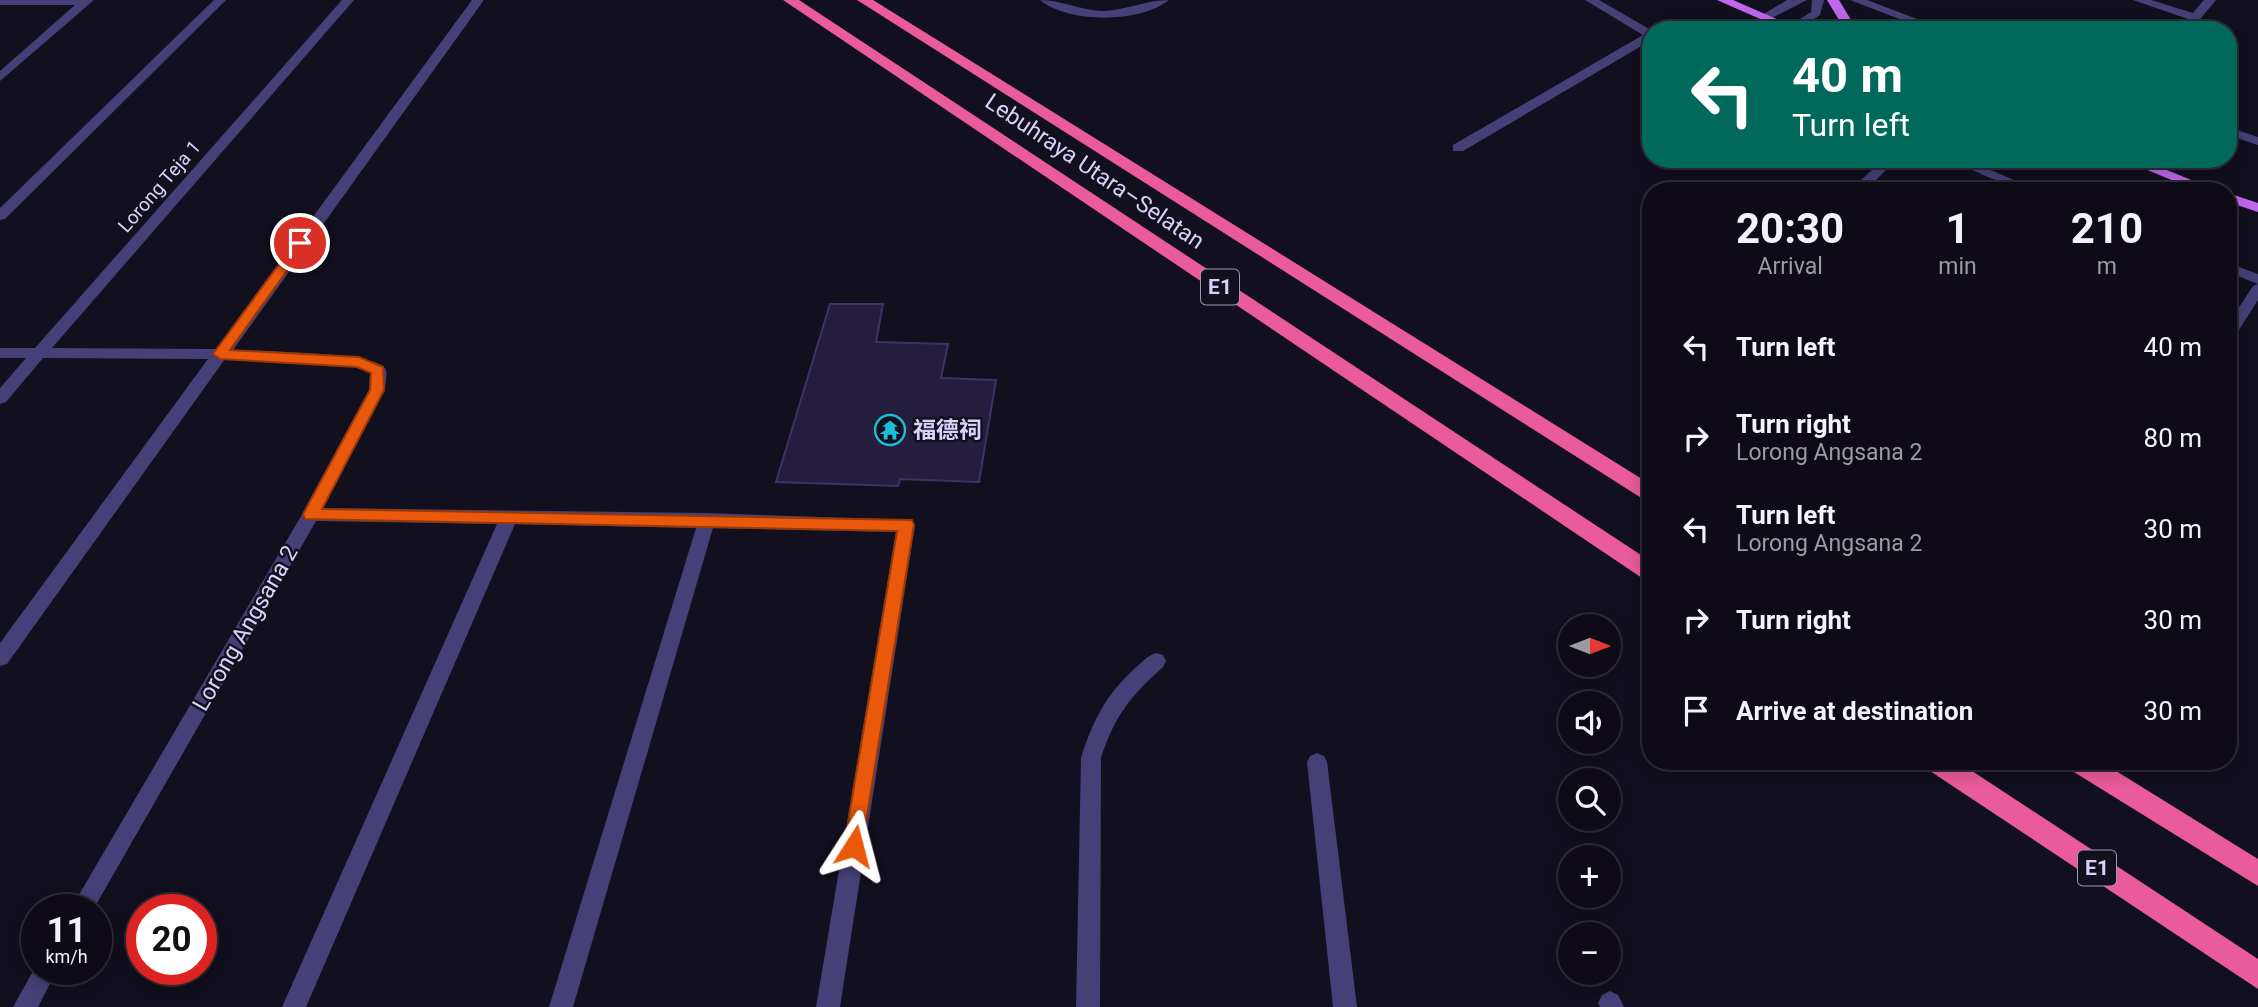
<!DOCTYPE html>
<meta charset="utf-8">
<style>
body{margin:0;font-family:Roboto,"Noto Sans SC",sans-serif;background:#1c1923;color:#f1f3f6;height:100vh;display:flex;flex-direction:column;font-size:26px;white-space:nowrap}
*{box-sizing:border-box;margin:0}
p{font-size:23px;color:#9b9ba1}
.icon{flex:none;width:38px;height:38px;fill:none;stroke:currentColor;stroke-width:2;stroke-linecap:round;stroke-linejoin:round}
.map{position:relative;flex:1;overflow:hidden}
.panel{position:absolute;left:1642px;top:182px;width:595px;height:588px;display:flex;flex-direction:column;background:#0e0b16;border-radius:28px;box-shadow:0 4px 18px #0003,0 0 0 2px #2e2b35}
.panel>*{flex:none}
.guide{position:absolute;left:1642px;top:21px;width:595px;height:147px;border-radius:28px;box-shadow:0 4px 18px #0003,0 0 0 2px #2e2b35;background:#00695c;color:#fff;overflow:hidden}
.needle{width:46px;rotate:90deg}
.fabs{position:absolute;left:1558px;top:614px;display:grid;gap:14px}
.fabs a{display:grid;place-items:center;width:63px;height:63px;border-radius:50%;background:#0e0b16;box-shadow:0 4px 18px #0003,0 0 0 2px #2e2b35;font-size:35px}
.speed{position:absolute;left:21px;top:894px;display:flex;gap:14px;font-size:35px;font-weight:700;text-align:center}
.speed>*{display:grid;place-content:center;width:91px;height:91px;border-radius:50%;background:#0e0b16;box-shadow:0 4px 18px #0003,0 0 0 2px #2e2b35;line-height:1}
.speed small{font-size:18px;font-weight:400}
.speed .limit{border:10px solid #d22;background:#fff;color:#111}
.pin{position:absolute;display:grid;place-items:center;width:60px;height:60px;color:#fff;margin:-30px;border:4px solid #fff;border-radius:50%;box-shadow:0 2px 7px #0007}
.me{position:absolute;width:77px;margin:-38px;rotate:9deg;stroke-linejoin:round;filter:drop-shadow(0 0 5px #0008)}
.turn{display:flex;align-items:center;gap:24px;height:147px;padding:0 35px;font-size:32px}
.turn .icon{width:91px;height:91px;stroke-width:2.5}
.turn b{display:block;font-size:49px;line-height:60px}
.eta{display:flex;justify-content:space-evenly;align-items:center;height:119px;text-align:center}
.eta b{font-size:42px;font-weight:700;line-height:49px}
ul{padding:0;list-style:none}
li{display:flex;align-items:center;gap:21px;height:91px;padding:0 35px}
li div{flex:1}
li b{display:block;font-size:26px}
li em{font-style:normal}
.map>svg:first-child{display:block}
</style>
<div class="map">
<svg width="2258" height="1007" viewBox="0 0 2258 1007">
<rect width="100%" height="100%" fill="#120f1e"/>
<path fill="#251d3d" stroke="#3f3266" stroke-width="2" d="M830 304H883L876 342 948 344 941 378 996 380 979 482 900 479 898 486 776 482Z"/>
<g fill="none" stroke-linecap="round" stroke-linejoin="round">
<g fill="#454077" fill-rule="evenodd">
<path d="M0 0H94L0 81V71L75 5H0Z"/>
<path d="M214 0H226L5 219 0 220V208Z"/>
<path d="M342 0H354L52 348 216 349 472 0H484L233 350C256 351 375 352 385 368 388 373 385 384 385 390L323 508 707 513 912 520 915 525 840 1007H816L896 532 713 528 573 1007H549L696 528 515 524 306 1007H282L497 524 316 521 93 910H70L304 511 369 390 370 373 357 367 225 359 7 664 0 666V643L208 359 43 358 6 402 0 404V388L26 358H0V348H35Z"/>
<path d="M1040 0C1062 0 1082 11 1104 11 1127 10 1146 0 1169 0 1140 23 1069 24 1040 0Z"/>
<path d="M1585 0H1599L1651 30 1650 41 1463 151H1453V145L1643 35Z"/>
<path d="M1787 0H1807L1770 19H1762V15Z"/>
<path d="M1812 0H1824L1820 15 1798 30H1788L1789 26 1811 12Z"/>
<path d="M1850 0H1867L1946 30H1928Z"/>
<path d="M2133 0H2151L2193 13 2204 0H2216L2191 30H2179L2188 19Z"/>
<path d="M2228 127 2258 137V145L2228 135Z"/>
<path d="M1883 159H1897L1865 191H1850Z"/>
<path d="M1947 159H1965L2040 191H2020Z"/>
<path d="M2228 263 2258 274V284L2228 272Z"/>
<path d="M2258 284V300L2233 339 2228 340V324L2253 286Z"/>
<path d="M1156 653 1163 655 1166 661 1163 667C1130 697 1115 715 1101 758L1100 1007H1076L1081 758C1092 722 1106 695 1134 669 1141 663 1147 656 1156 653Z"/>
<path d="M1317 753 1324 756 1327 762 1357 1007H1333L1307 762 1310 756Z"/>
<path d="M37 964V970H57L38 1007H13Z"/>
<path d="M1610 991 1618 995 1624 1007H1600L1598 1003 1602 995Z"/>
</g>
<g fill="#c067eb" fill-rule="evenodd">
<path d="M1717 0H1733L1802 30H1785Z"/>
<path d="M1827 0H1839L1857 30H1845Z"/>
<path d="M2121 159H2140L2218 191H2198Z"/>
<path d="M2228 193 2258 203V212L2228 202Z"/>
</g>
<g fill="#ea5c99" fill-rule="evenodd">
<path d="M783 0H799L1650 561V581L1642 578Z"/>
<path d="M857 0H873L1650 484V502L1643 499Z"/>
<path d="M1924 761H1957L2258 959V989L1927 769Z"/>
<path d="M2066 761H2100L2258 859V886L2069 769Z"/>
</g>
</g>
<path fill="#ea580c" stroke="#983908" stroke-width="2" d="M300 240 307 243 230 350 359 357 383 367 384 390 322 509 912 520 914 525 861 853 854 855 847 853 844 846 897 531 305 519 303 514 370 390 371 373 357 367 220 359 213 354 296 241Z"/>
<defs>
<g id="temple-ring" transform="scale(1.575)"><circle r="9.5" fill="#120f1e" stroke="#1dbeda" stroke-width="1.5"/><path d="M0-6L5-2H3V0L6.5 2.5H4V6H1.5V3h-3V6H-4V2.5H-6.5L-3 0V-2H-5Z" fill="#1dbeda"/></g>
</defs>
<g fill-rule="evenodd">
<use href="#temple-ring" x="890" y="430"/>
</g>
<g text-anchor="middle" stroke-width="5" stroke-linejoin="round" paint-order="stroke">
<g font-size="19" fill="#d8d2f9" stroke="#120f1e">
<text transform="translate(159 186) rotate(-49)" y="7">Lorong Teja 1</text>
</g>
<g fill="#120f1e" stroke="#9d98b7" stroke-width="2">
<rect x="1201" y="269.5" width="38" height="35" rx="5"/>
<rect x="2078" y="850.5" width="38" height="35" rx="5"/>
</g>
<g font-size="21" font-weight="bold" fill="#d8d2f9">
<text x="1220" y="294">E1</text>
<text x="2097" y="875">E1</text>
</g>
<g font-size="23" fill="#d8d2f9" stroke="#120f1e">
<text transform="translate(1095 171) rotate(34)" y="8">Lebuhraya Utara–Selatan</text>
<text transform="translate(245 628) rotate(-60)" y="8">Lorong Angsana 2</text>
</g>
<g font-size="23" font-weight="bold" fill="#d8d2f9" stroke="#120f1e" text-anchor="start">
<text x="913" y="438">福德祠</text>
</g>
</g>
</svg>
<div class="fabs">
<a><svg class="needle" viewBox="-14 -14 28 28"><path d="M0-13l5 13h-10z" fill="#e53935"/><path d="M0 13l5-13h-10z" fill="#9b9ba1"/></svg></a>
<a><svg class="icon" aria-label="sound" viewBox="0 0 24 24"><path d="M4 9h4l5-4v14l-5-4H4zM17 9q2 3 0 6"/></svg></a>
<a><svg class="icon" aria-label="search" viewBox="0 0 24 24"><circle cx="10" cy="10" r="6"/><path d="M15 15l6 6"/></svg></a>
<a>+</a>
<a>−</a>
</div>
<div class="speed"><div>11<small>km/h</small></div><div class="limit">20</div></div>
<div class="pin" style="left:300px;top:243px;background:#d93025"><svg class="icon" aria-label="arrive" viewBox="0 0 24 24"><path d="M6 21V4h12l-3 4 3 4H6"/></svg></div>
<svg class="me" style="left:854px;top:846px" viewBox="-20 -20 40 40"><path d="M0-17L14 15 0 8-14 15z" fill="#ea580c" stroke="#fff" stroke-width="4"/></svg>
<div class="guide">
<div class="turn"><svg class="icon" aria-label="left" viewBox="0 0 24 24"><path d="M17 20v-9H6M10 6l-5 5 5 5"/></svg><div><b>40 m</b>Turn left</div></div>
</div>
<section class="panel">
<div class="eta">
<div><b>20:30</b><p>Arrival</p></div>
<div><b>1</b><p>min</p></div>
<div><b>210</b><p>m</p></div>
</div>
<ul>
<li><svg class="icon" aria-label="left" viewBox="0 0 24 24"><path d="M17 20v-9H6M10 6l-5 5 5 5"/></svg><div><b>Turn left</b></div><em>40 m</em></li>
<li><svg class="icon" aria-label="right" viewBox="0 0 24 24"><path d="M7 20v-9h11M14 6l5 5-5 5"/></svg><div><b>Turn right</b><p>Lorong Angsana 2</p></div><em>80 m</em></li>
<li><svg class="icon" aria-label="left" viewBox="0 0 24 24"><path d="M17 20v-9H6M10 6l-5 5 5 5"/></svg><div><b>Turn left</b><p>Lorong Angsana 2</p></div><em>30 m</em></li>
<li><svg class="icon" aria-label="right" viewBox="0 0 24 24"><path d="M7 20v-9h11M14 6l5 5-5 5"/></svg><div><b>Turn right</b></div><em>30 m</em></li>
<li><svg class="icon" aria-label="arrive" viewBox="0 0 24 24"><path d="M6 21V4h12l-3 4 3 4H6"/></svg><div><b>Arrive at destination</b></div><em>30 m</em></li>
</ul>
</section>
</div>
